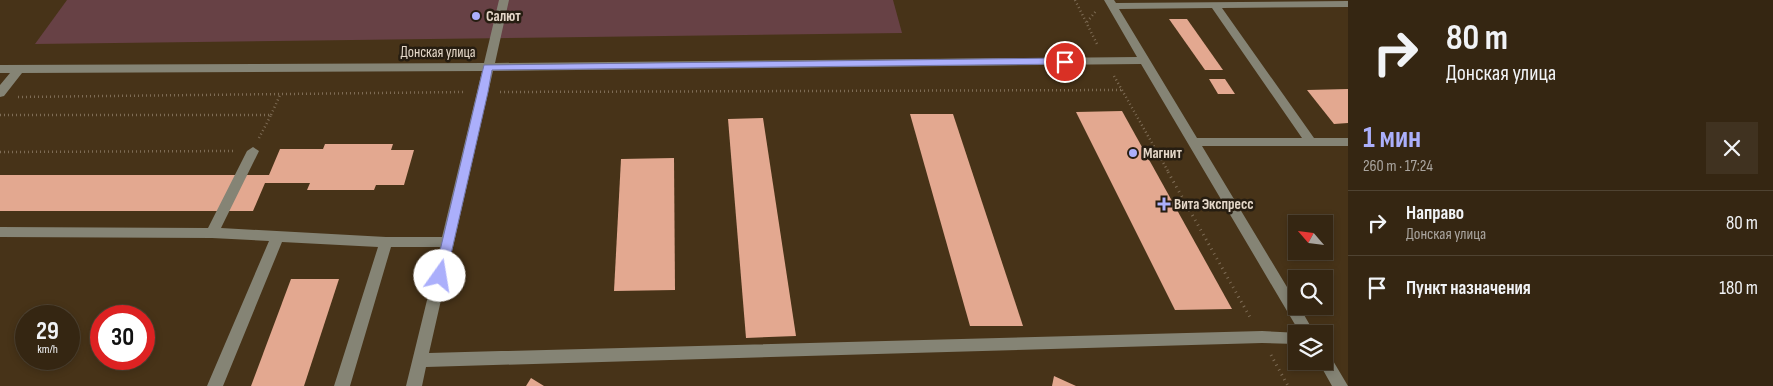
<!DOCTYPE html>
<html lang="ru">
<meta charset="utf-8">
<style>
body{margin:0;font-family:"Sofia Sans Condensed",sans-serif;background:#403220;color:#f1f3f6;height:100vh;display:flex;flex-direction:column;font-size:19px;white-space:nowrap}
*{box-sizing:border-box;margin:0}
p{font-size:16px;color:#aaa59f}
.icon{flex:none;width:28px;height:28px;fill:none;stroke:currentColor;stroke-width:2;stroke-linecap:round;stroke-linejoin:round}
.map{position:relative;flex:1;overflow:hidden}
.sheet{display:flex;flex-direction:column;background:#352612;width:425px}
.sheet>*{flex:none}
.banner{background:#352612;color:#f1f3f6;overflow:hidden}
.needle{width:32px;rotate:298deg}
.buttons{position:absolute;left:1288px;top:215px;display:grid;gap:10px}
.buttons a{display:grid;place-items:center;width:45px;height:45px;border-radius:0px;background:#352612;box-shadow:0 2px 8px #0003,0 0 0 1px #4f4332;font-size:25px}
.speed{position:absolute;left:15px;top:305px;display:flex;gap:10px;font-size:25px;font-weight:700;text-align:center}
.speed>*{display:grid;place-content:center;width:65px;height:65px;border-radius:50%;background:#352612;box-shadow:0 2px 8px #0003,0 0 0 1px #4f4332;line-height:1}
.speed small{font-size:12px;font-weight:400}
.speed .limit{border:8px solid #d22;background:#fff;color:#111}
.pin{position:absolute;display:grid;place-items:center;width:42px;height:42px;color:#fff;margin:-21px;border:2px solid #fff;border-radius:50%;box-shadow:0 1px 5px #0007}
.me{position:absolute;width:55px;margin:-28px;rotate:13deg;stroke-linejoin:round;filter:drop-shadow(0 0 4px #0008)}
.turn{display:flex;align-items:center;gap:18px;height:105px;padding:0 15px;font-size:22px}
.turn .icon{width:65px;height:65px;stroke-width:2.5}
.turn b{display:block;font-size:35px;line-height:42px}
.round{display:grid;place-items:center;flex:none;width:52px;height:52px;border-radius:0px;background:#403220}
.summary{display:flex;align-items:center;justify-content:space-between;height:85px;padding:0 15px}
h1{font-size:30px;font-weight:700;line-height:38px;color:#abaffb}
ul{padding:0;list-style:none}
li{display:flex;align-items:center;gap:15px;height:65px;padding:0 15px;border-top:1px solid #4f4332}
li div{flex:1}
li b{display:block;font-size:19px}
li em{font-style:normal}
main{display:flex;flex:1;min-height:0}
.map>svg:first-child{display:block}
</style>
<main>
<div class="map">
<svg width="1348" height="386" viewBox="0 0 1348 386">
<rect width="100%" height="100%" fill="#473318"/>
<path fill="#674145" d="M67 0H893L902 33 35 44Z"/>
<g fill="#e3a890">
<path d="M1169 19H1187L1223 70H1205Z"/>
<path d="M1209 79H1225L1235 94H1218Z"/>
<path d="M1348 89V123L1334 124 1307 90Z"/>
<path d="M1122 111 1232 309 1175 310 1076 112Z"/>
<path d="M910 114H953L1023 326H970Z"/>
<path d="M763 118 796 336 746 338 728 119Z"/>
<path d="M325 144H393L391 150H414L404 185H376L374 190H307L310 183H265L253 211H0V175H269L280 149H323Z"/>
<path d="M674 158 675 290 614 291 621 159Z"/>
<path d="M291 279H339L304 386H251Z"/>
<path d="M1054 376 1076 386H1052Z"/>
<path d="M531 378 544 386H526Z"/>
</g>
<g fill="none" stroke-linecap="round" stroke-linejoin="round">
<g stroke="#7e6c55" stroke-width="2.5" stroke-dasharray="1 3" stroke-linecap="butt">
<path d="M1075 0 1098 46"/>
<path d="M1087 22 1096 11"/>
<path d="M1114 76 1169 173"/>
<path d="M500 92 1122 90"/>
<path d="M18 97 464 92"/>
<path d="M0 115H271L259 138"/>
<path d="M271 115 280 95"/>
<path d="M0 152 233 151"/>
</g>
<g stroke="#7e6c55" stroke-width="3" stroke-dasharray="1 4.5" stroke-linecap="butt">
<path d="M1168 172 1251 319"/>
<path d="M1271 355 1288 386"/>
</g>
<g fill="#858475" fill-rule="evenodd">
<path d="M499 0H509L495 63 1137 57 1104 0H1114L1116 3 1348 1V7L1222 8 1314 138H1348V146H1202L1296 302V306H1299L1315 334H1296V344L1262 343 426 367 422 386H406L440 247H391L350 386H334L378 247 282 242 223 386H207L269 241 212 238 0 237V227L208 228 247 151 253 147 259 151 221 228 386 237H442L482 71 22 73 4 96 0 97V85L10 73H0V65L484 63ZM1212 8 1302 138H1197L1119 9ZM1141 64 1300 333 1262 331 429 353 493 71Z"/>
<path d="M1324 352 1329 354 1348 386H1332L1318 361H1324Z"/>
</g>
</g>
<path fill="#abaffb" stroke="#6f72a3" d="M1065 58 1070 62 1069 64 492 70 488 92 446 276 444 279 440 281 435 279 434 276 484 65Z"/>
<g fill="#abaffb" stroke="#261d11" stroke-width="2">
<circle cx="476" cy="16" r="5"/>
<circle cx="1133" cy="153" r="5"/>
<path d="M1161.5 196.5h5v5h5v5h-5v5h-5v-5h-5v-5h5z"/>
</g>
<g text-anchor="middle" stroke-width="5" stroke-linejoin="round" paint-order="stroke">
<g font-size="15" font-weight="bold" fill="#e5d8c9" stroke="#261d11" text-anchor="start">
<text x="486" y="21">Салют</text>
<text x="1143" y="158">Магнит</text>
<text x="1174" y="209">Вита Экспресс</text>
</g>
<g font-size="15" fill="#e5d8c9" stroke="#261d11">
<text x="438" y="57">Донская улица</text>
</g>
</g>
</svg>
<div class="buttons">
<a><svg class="needle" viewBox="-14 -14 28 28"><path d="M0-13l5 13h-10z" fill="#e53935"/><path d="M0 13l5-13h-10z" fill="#aaa59f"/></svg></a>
<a><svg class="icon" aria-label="search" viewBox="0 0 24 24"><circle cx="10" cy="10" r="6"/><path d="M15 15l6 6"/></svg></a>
<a><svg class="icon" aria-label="layers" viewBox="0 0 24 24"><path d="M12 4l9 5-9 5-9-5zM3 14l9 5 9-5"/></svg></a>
</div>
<div class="speed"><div>29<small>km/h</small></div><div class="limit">30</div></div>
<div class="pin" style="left:1065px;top:62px;background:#d93025"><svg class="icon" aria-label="arrive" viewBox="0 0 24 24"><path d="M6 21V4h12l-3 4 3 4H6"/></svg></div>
<svg class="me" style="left:440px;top:276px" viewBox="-20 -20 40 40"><circle r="19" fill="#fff"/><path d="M0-13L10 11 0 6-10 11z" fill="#abaffb"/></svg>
</div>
<section class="sheet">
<div class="banner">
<div class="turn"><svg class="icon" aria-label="right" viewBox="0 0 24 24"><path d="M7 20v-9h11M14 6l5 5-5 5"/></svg><div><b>80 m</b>Донская улица</div></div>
</div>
<div class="summary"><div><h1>1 мин</h1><p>260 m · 17:24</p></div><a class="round"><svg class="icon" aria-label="close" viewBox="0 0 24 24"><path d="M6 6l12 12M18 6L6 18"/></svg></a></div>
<ul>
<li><svg class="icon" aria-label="right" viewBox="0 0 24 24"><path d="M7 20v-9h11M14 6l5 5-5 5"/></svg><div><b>Направо</b><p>Донская улица</p></div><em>80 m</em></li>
<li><svg class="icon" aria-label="arrive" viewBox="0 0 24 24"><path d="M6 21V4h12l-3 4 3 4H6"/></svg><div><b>Пункт назначения</b></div><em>180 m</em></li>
</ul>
</section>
</main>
